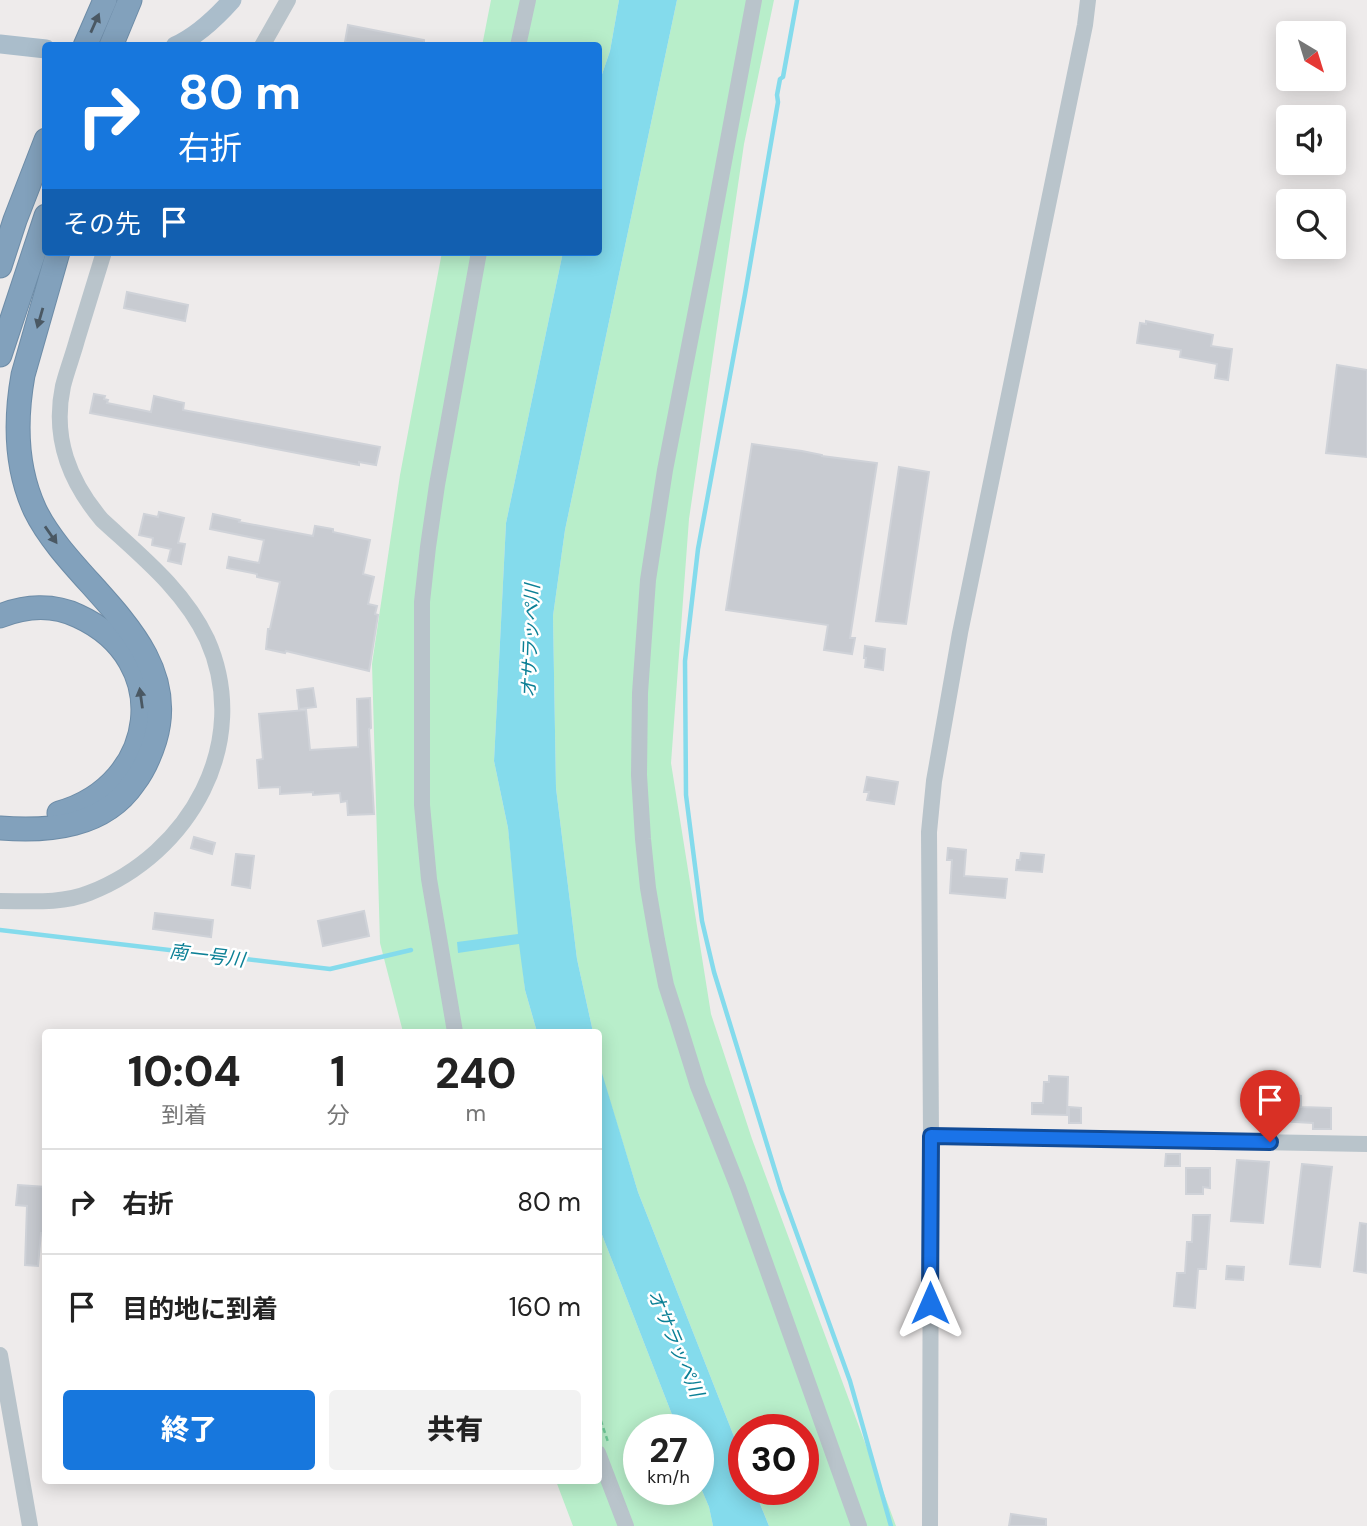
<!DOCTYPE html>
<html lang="ja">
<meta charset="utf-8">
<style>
body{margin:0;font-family:"DM Sans","Noto Sans JP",sans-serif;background:#f2f2f2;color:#222;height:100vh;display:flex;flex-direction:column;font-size:26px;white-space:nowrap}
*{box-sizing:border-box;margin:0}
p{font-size:23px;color:#767676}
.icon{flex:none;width:38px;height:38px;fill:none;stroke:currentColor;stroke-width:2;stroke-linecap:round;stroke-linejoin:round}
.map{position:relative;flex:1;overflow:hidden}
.sheet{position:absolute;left:42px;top:1029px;width:560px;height:455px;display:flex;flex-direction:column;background:#fff;border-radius:7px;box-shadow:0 4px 18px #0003}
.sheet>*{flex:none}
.banner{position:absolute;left:42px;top:42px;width:560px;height:214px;border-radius:7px;box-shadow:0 4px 18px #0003;background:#1777dd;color:#fff;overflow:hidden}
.needle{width:46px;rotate:142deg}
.tools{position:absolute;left:1276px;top:21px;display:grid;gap:14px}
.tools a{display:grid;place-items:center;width:70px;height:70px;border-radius:7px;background:#fff;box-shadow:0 4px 18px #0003;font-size:35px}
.speed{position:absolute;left:623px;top:1414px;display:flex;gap:14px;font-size:35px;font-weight:700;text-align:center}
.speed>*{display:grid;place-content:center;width:91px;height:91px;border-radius:50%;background:#fff;box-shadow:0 4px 18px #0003;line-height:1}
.speed small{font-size:18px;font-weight:400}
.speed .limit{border:10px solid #d22;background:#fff;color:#111}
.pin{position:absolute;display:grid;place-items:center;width:60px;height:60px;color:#fff;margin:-72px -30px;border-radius:50% 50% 50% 0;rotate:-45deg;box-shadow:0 0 7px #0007}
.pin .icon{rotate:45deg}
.me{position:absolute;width:77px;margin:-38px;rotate:0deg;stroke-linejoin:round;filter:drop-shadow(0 0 5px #0008)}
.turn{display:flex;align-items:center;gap:24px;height:147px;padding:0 21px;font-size:32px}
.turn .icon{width:91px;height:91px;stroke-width:2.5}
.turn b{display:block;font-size:49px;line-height:60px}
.then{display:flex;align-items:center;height:66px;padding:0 21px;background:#0003;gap:14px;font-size:26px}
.eta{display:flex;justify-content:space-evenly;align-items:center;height:119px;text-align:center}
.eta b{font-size:42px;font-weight:800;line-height:49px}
.primary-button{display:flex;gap:14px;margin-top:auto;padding:14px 21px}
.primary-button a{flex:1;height:80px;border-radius:7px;background:#1777dd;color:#fff;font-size:28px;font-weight:800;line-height:80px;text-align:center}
.primary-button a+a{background:#f2f2f2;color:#222}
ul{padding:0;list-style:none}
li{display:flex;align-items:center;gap:21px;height:105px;padding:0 21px;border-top:2px solid #e0e0e0}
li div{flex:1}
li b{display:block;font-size:26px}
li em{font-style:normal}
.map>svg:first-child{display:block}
</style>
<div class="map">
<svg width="1367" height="1526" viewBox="0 0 1367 1526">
<rect width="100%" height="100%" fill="#eeebeb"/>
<g fill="#b8eeca">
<path d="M491 0H619L610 51 599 83 598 46H482Z"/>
<path d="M677 0H774L744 144 689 519 671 763 711 1014 752 1139 896 1526H769L754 1489H803V1430H744V1462L638 1192 601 1072 599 1060 598 1032H593L577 959 556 788 553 616 565 530Z"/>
<path d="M442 252H563L506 523 494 761 508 828 525 990 537 1032H403L380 943 372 664 400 475Z"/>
<path d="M599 1227 678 1430H639V1489H698V1481L709 1507 713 1526H573L556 1481 598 1480Z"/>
</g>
<g fill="#84dbec">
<path d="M619 0H677L565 530 553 616 556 788 577 959 593 1032H537L525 990 519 944 458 953 457 942 518 934 508 828 494 761 506 523 563 252H598L599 83 610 51Z"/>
<path d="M598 1060 638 1192 744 1462V1489H754L769 1526H713L709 1507 698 1481V1430H678L599 1227Z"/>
</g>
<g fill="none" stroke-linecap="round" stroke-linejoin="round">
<g stroke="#84dbec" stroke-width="4.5">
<path d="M797 0 783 77 780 79 777 95 778 102 745 294 698 549 685 661 686 795 702 921 714 972 781 1190 850 1381 891 1526"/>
<path d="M0 930 330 969 411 950"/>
</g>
</g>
<g fill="#c8cbd1" stroke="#cfd2d8" stroke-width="2">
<path d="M348 25 424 40V46H365L345 42Z"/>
<path d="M127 292 188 305 185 321 124 308Z"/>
<path d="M1146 321 1213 335 1211 346 1232 349 1228 380 1215 378 1217 364 1180 357 1181 350 1137 343 1140 323 1146 324Z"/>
<path d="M1337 365 1367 370V457L1326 453Z"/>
<path d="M94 394 105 396 104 399 108 400 107 403 151 412 154 396 184 403 183 410 380 447 376 465 359 462V465L90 413Z"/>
<path d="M752 444 802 451 822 455V456L877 463 850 638H855L852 654 824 650 828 625 726 610Z"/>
<path d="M899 467 929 472 906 624 876 621Z"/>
<path d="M159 512 184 518 178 543 185 544 181 564 168 561 171 549 152 545 153 538 139 535 144 514 158 517Z"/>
<path d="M213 514 240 520 239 522 313 536 315 526 333 529V532L370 540 363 574 374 577 368 604 377 606 375 614 378 615 369 671 286 651 285 653 266 649 268 629H270L280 582 257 577V574L227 568 229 557 259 563 264 540 210 529Z"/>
<path d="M865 646 885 649 883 670 865 667 866 658H864Z"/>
<path d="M313 688 316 707 299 709 297 690Z"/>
<path d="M370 698 371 728 369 729 374 814 348 815 347 801 341 802 340 793 313 795V792L280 794V787L259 788 257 760 263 759 259 714 306 710 310 750 358 747 357 699Z"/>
<path d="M867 777 898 782 894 804 867 800 869 792H864Z"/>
<path d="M194 837 215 843 212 854 191 848Z"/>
<path d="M948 848 966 850 964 876 1007 879 1005 898 950 893 952 860H947Z"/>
<path d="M1021 853 1044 855 1042 872 1016 870 1017 860H1020Z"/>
<path d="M236 854 254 856 250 888 232 885Z"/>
<path d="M364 911 369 936 323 946 318 921Z"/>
<path d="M155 913 213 920 211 937 153 929Z"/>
<path d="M1049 1076 1068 1077 1067 1115 1032 1114V1103H1043L1044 1082H1049Z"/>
<path d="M1279 1094 1301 1096V1107L1331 1108V1129H1313V1123L1278 1121Z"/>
<path d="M1069 1107 1081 1108V1123H1069Z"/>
<path d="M1166 1154H1180V1166H1165Z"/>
<path d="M1237 1160 1269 1162 1263 1223 1231 1221Z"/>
<path d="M1302 1164 1332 1167 1320 1267 1290 1264Z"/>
<path d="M1186 1168H1210V1188L1203 1187V1194H1186Z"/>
<path d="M18 1185 46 1187V1233H41L38 1266 25 1265 27 1206 16 1205Z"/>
<path d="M1193 1215H1210L1206 1269H1198L1195 1308 1174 1306 1177 1273H1185L1187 1242H1192Z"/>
<path d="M1360 1223 1367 1224V1273L1354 1271Z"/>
<path d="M1227 1266 1244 1267 1243 1280 1226 1279Z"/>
<path d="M1011 1514 1046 1519V1526H1009Z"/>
</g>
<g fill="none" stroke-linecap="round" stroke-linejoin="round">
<g stroke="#6d8ca7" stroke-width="25">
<g id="highway">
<path d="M85 46 105 0"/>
<path d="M111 46 130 0"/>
<path d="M0 266 15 220 46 140"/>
<path d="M0 355 46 216"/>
<path d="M0 616C25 606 53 604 78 616 175 660 159 785 59 813"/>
<path d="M0 828C49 832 104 827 134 783 144 770 150 756 155 740 184 643 72 586 35 510 15 467 15 420 23 375L58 252"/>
</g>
</g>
<g stroke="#70cc9a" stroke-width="2.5" stroke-dasharray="5 3.5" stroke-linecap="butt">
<path d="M598 1387 599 1382"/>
<path d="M598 1412 608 1442"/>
</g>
<g stroke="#b9c4cb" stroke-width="16">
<path d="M754 0 705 264 665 470 648 580 640 693 639 775 643 839 648 888 657 940 666 985 678 1022 698 1086 738 1187 859 1526"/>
<path d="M262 46 288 0"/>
<path d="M518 46 528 0"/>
<path d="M0 901C29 901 62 904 89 893 190 854 253 742 207 639 184 590 141 556 102 520 69 481 52 438 63 386 67 370 73 355 77 340 86 310 95 281 104 252"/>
<path d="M455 1032 429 879 422 805V602L428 547 437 485 479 252"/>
<path d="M931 1136 1367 1144"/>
<path d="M0 1355 30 1526"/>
<path d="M598 1453 626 1526"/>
<path d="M930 1526 931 1136 929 832 934 781 960 633 1085 25 1088 0"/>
</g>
<g stroke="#aabdcb" stroke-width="19">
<path d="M0 44 46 49"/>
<path d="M175 46C197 36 216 18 232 0"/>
</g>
<use href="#highway" stroke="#82a1bc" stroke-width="23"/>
</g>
<defs><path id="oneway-solid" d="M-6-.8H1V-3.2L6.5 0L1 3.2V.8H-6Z" transform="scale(1.75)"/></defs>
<g fill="#4a5863">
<use href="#oneway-solid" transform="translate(95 23) rotate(-66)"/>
<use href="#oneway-solid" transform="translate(40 318) rotate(106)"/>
<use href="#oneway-solid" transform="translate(51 535) rotate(55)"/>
<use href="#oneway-solid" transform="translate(141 698) rotate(-98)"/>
</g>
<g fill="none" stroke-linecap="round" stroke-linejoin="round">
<g stroke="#114b97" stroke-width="18">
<path id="route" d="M930 1303 931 1136 1270 1142"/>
</g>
<use href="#route" stroke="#1a73e8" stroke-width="12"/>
</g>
<g text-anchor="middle" stroke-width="5" stroke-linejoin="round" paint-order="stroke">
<g font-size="19" font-style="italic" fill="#0c8096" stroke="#fff">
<text transform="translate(530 641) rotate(-88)" y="7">オサラッペ川</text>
<text transform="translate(207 955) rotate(7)" y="7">南一号川</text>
<text transform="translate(676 1343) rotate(67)" y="7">オサラッペ川</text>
</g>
</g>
</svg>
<div class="tools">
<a><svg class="needle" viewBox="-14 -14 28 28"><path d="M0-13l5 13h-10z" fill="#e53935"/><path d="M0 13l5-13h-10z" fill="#767676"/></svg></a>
<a><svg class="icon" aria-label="sound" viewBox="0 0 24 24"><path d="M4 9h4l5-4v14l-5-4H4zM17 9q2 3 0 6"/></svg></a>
<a><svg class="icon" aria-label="search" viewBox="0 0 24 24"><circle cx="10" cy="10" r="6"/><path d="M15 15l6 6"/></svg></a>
</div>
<div class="speed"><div>27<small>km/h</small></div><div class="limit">30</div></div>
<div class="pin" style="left:1270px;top:1142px;background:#d93025"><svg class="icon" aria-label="arrive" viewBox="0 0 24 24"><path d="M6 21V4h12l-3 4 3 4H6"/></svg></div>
<svg class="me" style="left:930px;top:1303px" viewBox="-20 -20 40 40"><path d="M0-17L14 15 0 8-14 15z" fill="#1a73e8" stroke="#fff" stroke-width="4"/></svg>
<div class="banner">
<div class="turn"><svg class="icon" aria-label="right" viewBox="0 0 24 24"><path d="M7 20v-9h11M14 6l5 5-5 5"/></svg><div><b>80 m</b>右折</div></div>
<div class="then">その先<svg class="icon" aria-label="arrive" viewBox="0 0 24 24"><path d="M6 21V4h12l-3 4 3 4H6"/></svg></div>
</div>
<section class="sheet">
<div class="eta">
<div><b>10:04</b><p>到着</p></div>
<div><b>1</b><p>分</p></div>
<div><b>240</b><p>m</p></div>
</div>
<ul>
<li><svg class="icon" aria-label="right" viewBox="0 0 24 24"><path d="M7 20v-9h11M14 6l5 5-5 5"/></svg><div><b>右折</b></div><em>80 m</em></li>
<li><svg class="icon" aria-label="arrive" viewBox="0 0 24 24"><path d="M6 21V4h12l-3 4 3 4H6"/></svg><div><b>目的地に到着</b></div><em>160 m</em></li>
</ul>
<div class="primary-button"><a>終了</a><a>共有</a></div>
</section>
</div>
